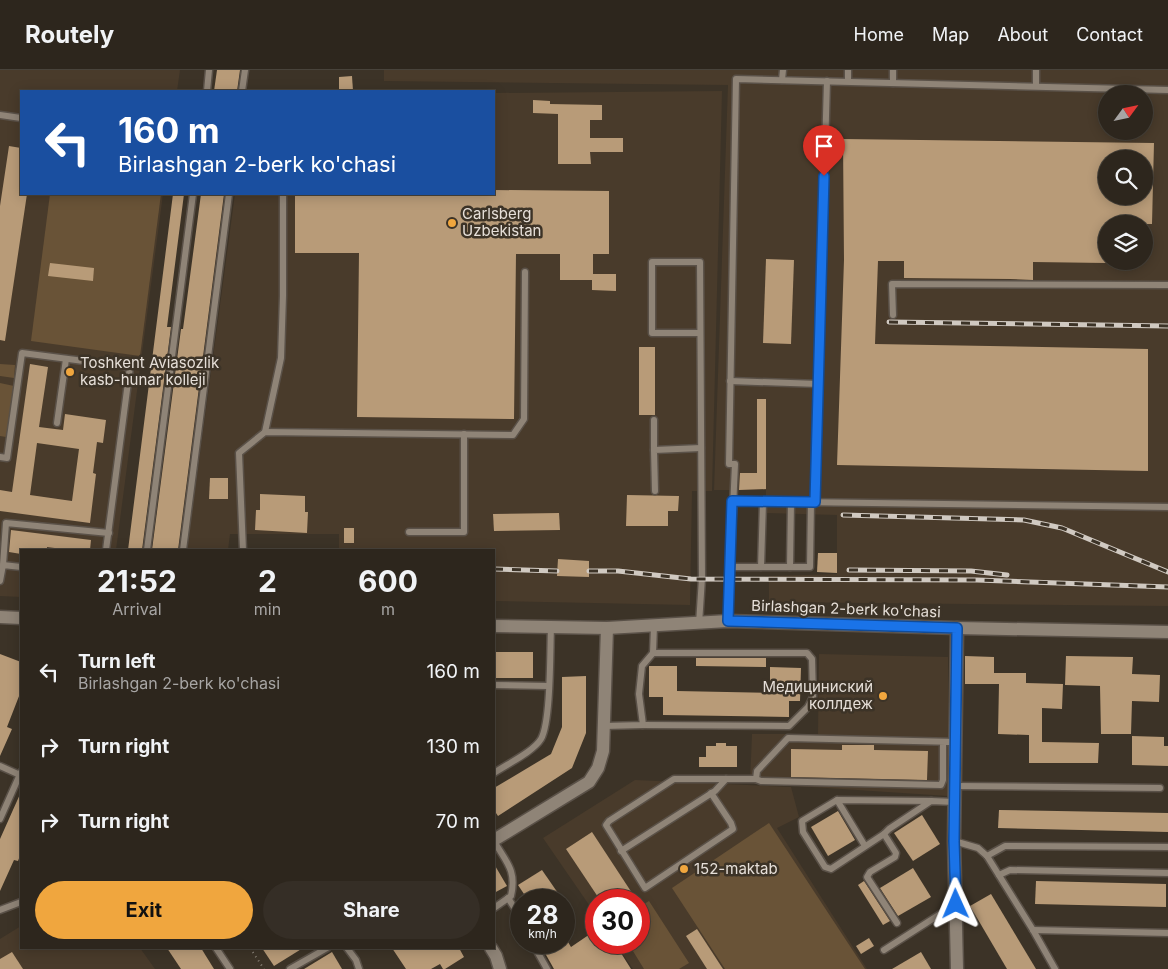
<!DOCTYPE html>
<meta charset="utf-8">
<style>
body{margin:0;font-family:Inter,sans-serif;background:#352e26;color:#f1f3f6;height:100vh;display:flex;flex-direction:column;font-size:19px;white-space:nowrap}
*{box-sizing:border-box;margin:0}
p{font-size:16px;color:#a7a5a4}
.icon{flex:none;width:28px;height:28px;fill:none;stroke:currentColor;stroke-width:2;stroke-linecap:round;stroke-linejoin:round}
.map{position:relative;flex:1;overflow:hidden}
.side{position:absolute;left:20px;top:479px;width:475px;height:400px;display:flex;flex-direction:column;background:#2d261d;border-radius:0px;box-shadow:0 2px 12px #0003,0 0 0 1px #48433b}
.side>*{flex:none}
.banner{position:absolute;left:20px;top:20px;width:475px;height:105px;border-radius:0px;box-shadow:0 2px 12px #0003,0 0 0 1px #48433b;background:#1a4fa0;color:#fff;overflow:hidden}
.needle{width:32px;rotate:57deg}
.fabs{position:absolute;left:1098px;top:15px;display:grid;gap:10px}
.fabs a{display:grid;place-items:center;width:55px;height:55px;border-radius:50%;background:#2d261d;box-shadow:0 2px 12px #0003,0 0 0 1px #48433b;font-size:25px}
.speed{position:absolute;left:510px;top:819px;display:flex;gap:10px;font-size:25px;font-weight:700;text-align:center}
.speed>*{display:grid;place-content:center;width:65px;height:65px;border-radius:50%;background:#2d261d;box-shadow:0 2px 12px #0003,0 0 0 1px #48433b;line-height:1}
.speed small{font-size:12px;font-weight:400}
.speed .limit{border:8px solid #d22;background:#fff;color:#111}
.pin{position:absolute;display:grid;place-items:center;width:42px;height:42px;color:#fff;margin:-51px -21px;border-radius:50% 50% 50% 0;rotate:-45deg;box-shadow:0 0 5px #0007}
.pin .icon{rotate:45deg}
.me{position:absolute;width:55px;margin:-28px;rotate:359deg;stroke-linejoin:round;filter:drop-shadow(0 0 4px #0008)}
.turn{display:flex;align-items:center;gap:18px;height:105px;padding:0 15px;font-size:22px}
.turn .icon{width:65px;height:65px;stroke-width:2.5}
.turn b{display:block;font-size:35px;line-height:42px}
.eta{display:flex;justify-content:space-evenly;align-items:center;height:85px;text-align:center}
.eta b{font-size:30px;font-weight:700;line-height:35px}
.action{display:flex;gap:10px;margin-top:auto;padding:10px 15px}
.action a{flex:1;height:58px;border-radius:30px;background:#f0a63e;color:#111;font-size:20px;font-weight:700;line-height:58px;text-align:center}
.action a+a{background:#352e26;color:#f1f3f6}
ul{padding:0;list-style:none}
li{display:flex;align-items:center;gap:15px;height:75px;padding:0 15px}
li div{flex:1}
li b{display:block;font-size:19px}
li em{font-style:normal}
header{display:flex;align-items:center;gap:30px;box-sizing:border-box;height:70px;padding:0 25px;background:#2d261d;border-bottom:1px solid #48433b}
header strong{font-size:24px}
nav{display:flex;gap:28px;margin-inline-start:auto;font-size:18px}
.map>svg:first-child{display:block}
</style>
<header>
<strong>Routely</strong>
<nav><a>Home</a><a>Map</a><a>About</a><a>Contact</a></nav>
</header>
<div class="map">
<svg width="1168" height="899" viewBox="0 0 1168 899">
<rect width="100%" height="100%" fill="#3c3327"/>
<g fill="#493b2b" fill-rule="evenodd">
<path d="M0 0H180L177 21H21V124H163L116 480H21V527L0 526Z"/>
<path d="M384 0H1168V536L769 532V506L837 504V445L766 443V420H714L728 15 384 11ZM1106 24H1144V61H1106ZM1106 89H1144V126H1106ZM1106 154H1144V191H1106Z"/>
<path d="M722 21 712 421H692L690 535 494 531V480H339V464H230L228 480H187L235 124H494V23Z"/>
<path d="M819 584 948 587V726L750 713 752 664H818Z"/>
<path d="M635 710 791 717 799 747 777 758 867 899H633L615 873 639 872V830H596V845L543 768Z"/>
<path d="M21 856V878H140L155 899H0V869Z"/>
</g>
<g fill="#695337">
<path d="M50 124H161L140 286 31 271Z"/>
<path d="M0 294 15 295 14 308 0 306Z"/>
<path d="M0 313 14 316 6 367 0 366Z"/>
<path d="M769 753 865 899H725L672 818Z"/>
<path d="M649 831 689 893 679 899H644L628 873 639 872V837Z"/>
</g>
<g fill="#b89b78" fill-rule="evenodd">
<path d="M217 0H240L237 21H214Z"/>
<path d="M352 6 353 21H339V7Z"/>
<path d="M533 30 550 31V34L602 35V50H590V68H623V82H590L591 94H558V44L533 43Z"/>
<path d="M843 69 1154 73 1152 154H1106V193L1033 192V210L1010 209 904 208V191H878L875 274 1148 279V401L837 395 844 190ZM1106 89H1144V126H1106Z"/>
<path d="M9 76 21 78V124H27L5 271 0 270V136Z"/>
<path d="M494 120 609 121V184H593V204H616V221L592 220V210H560V184H516L514 349 357 347 359 183H295V124H494Z"/>
<path d="M173 124H184L167 257H171L142 480H128Z"/>
<path d="M201 124H224L178 480H152L181 259H183Z"/>
<path d="M766 189 794 190 791 274 763 273Z"/>
<path d="M50 193 94 198 93 211 48 206Z"/>
<rect x="639" y="277" width="16" height="68"/>
<path d="M30 294 48 297 39 357 63 360 65 344 106 350 103 373 97 372 93 403 96 404 90 453 0 441V420L12 422ZM37 373 79 379 72 431 30 425Z"/>
<path d="M757 329H766V419L739 420 740 403H757Z"/>
<path d="M210 408H228V429H209Z"/>
<path d="M260 424 305 426V442H308L307 463 255 460 256 440H260Z"/>
<path d="M627 425 679 426 678 441H668V456H626Z"/>
<path d="M559 443 560 460 494 461 493 444Z"/>
<rect x="344" y="458" width="10" height="15"/>
<path d="M11 460 91 470 90 480H70L47 477V480H21V484L9 482Z"/>
<path d="M818 483H837V503L817 502Z"/>
<path d="M558 489 589 491V507L557 506Z"/>
<rect x="494" y="582" width="39" height="26"/>
<path d="M0 584 21 592V621L7 657 12 659 0 686Z"/>
<path d="M965 586 994 587V603H1026V613L1063 614 1062 639 1042 638V672L1099 673 1098 693H1029V665L998 664 999 614H965Z"/>
<path d="M1066 586 1133 587 1132 604 1160 605 1159 632 1132 631 1131 664H1101L1100 616 1065 615Z"/>
<path d="M696 588H766V597L696 596Z"/>
<path d="M649 596H677V621L770 623V597L801 598 800 631H789V647L663 645V627H649Z"/>
<path d="M586 606V663L572 698 498 746 494 740V718L551 684 562 657V607Z"/>
<path d="M1132 666 1164 667V676H1168V696L1132 695Z"/>
<path d="M716 673H726V676H737V697H699V687H706V676H716Z"/>
<path d="M842 675H874V680L928 681 927 710 791 707V679L842 680Z"/>
<path d="M21 722V783L18 791 14 790 0 821V769Z"/>
<path d="M999 740 1168 743V762L998 758Z"/>
<path d="M838 741 855 770 828 786 811 757Z"/>
<path d="M922 745 940 774 913 791 894 763Z"/>
<path d="M592 762 632 823 622 830H600L566 779Z"/>
<path d="M494 794 507 816 494 823Z"/>
<path d="M913 798 931 827 898 846 880 818Z"/>
<path d="M542 800 560 826 554 830H528L518 815Z"/>
<path d="M864 811 890 851 883 855 858 815Z"/>
<path d="M1036 811 1166 814V837L1035 834Z"/>
<path d="M991 824 1036 899H1007L970 836Z"/>
<path d="M697 859 723 899H707L686 866Z"/>
<path d="M596 860V872H614L631 899H554L541 876 546 872H568L571 877Z"/>
<path d="M869 868 874 876 861 884 856 876Z"/>
<path d="M167 878H201L214 899H181Z"/>
<path d="M262 878H303L274 896Z"/>
<path d="M392 878H459L464 887 445 899H443L440 894 431 899H406Z"/>
<path d="M12 882 23 899H0V889Z"/>
<path d="M332 882 342 899H304Z"/>
<path d="M921 882 931 899H892Z"/>
</g>
<g fill="none" stroke-linecap="round" stroke-linejoin="round">
<g stroke="#5a5148" stroke-width="9">
<g id="lane">
<path d="M1036 0V16"/>
<path d="M782 10 783 0"/>
<path d="M848 11V0"/>
<path d="M893 13V0"/>
<path d="M207 21 209 0"/>
<path d="M242 21 245 0"/>
<path d="M0 45 21 48"/>
<path d="M893 245 892 214 1168 215"/>
<path d="M730 311 819 314"/>
<path d="M654 350V380"/>
<path d="M57 353 66 289"/>
<path d="M265 362 281 288 283 226V124"/>
<path d="M0 387 7 388 22 283 130 297 106 480"/>
<path d="M655 421 654 380 701 378"/>
<path d="M732 431 1168 437"/>
<path d="M815 432 827 11"/>
<path d="M409 462H464V364"/>
<path d="M147 480 193 124"/>
<path d="M183 480 229 124"/>
<path d="M243 480 239 383 265 362 513 365 524 349 525 202"/>
<path d="M3 495 6 453 109 463"/>
<path d="M729 497H810L811 432"/>
<path d="M761 497 763 432"/>
<path d="M790 497 791 432"/>
<path d="M0 511 3 495 21 497"/>
<path d="M728 551 735 394H729L736 9 1168 20"/>
<path d="M699 554 702 508 700 192H652V263H700"/>
<path d="M494 615 548 616"/>
<path d="M643 655 789 656 808 637 813 627 812 589 807 583H653"/>
<path d="M604 656 643 655 639 624 642 596 653 583 654 556"/>
<path d="M943 672V710L941 715 761 711 756 709 757 701 788 668 956 672"/>
<path d="M0 696 20 705"/>
<path d="M494 703C507 694 533 682 541 669 551 652 550 580 551 557"/>
<path d="M956 716 1160 718"/>
<path d="M711 723 731 753 733 759 645 818 606 755 609 751 674 709H756"/>
<path d="M837 730 865 776"/>
<path d="M0 749 21 702"/>
<path d="M884 764 831 799 825 797 803 762 802 751 837 730 931 731"/>
<path d="M494 771C506 792 517 800 511 826L494 838"/>
<path d="M954 771 978 778 987 786 1033 860 1055 899"/>
<path d="M621 781 715 721 726 709"/>
<path d="M987 786 1005 776 1168 777"/>
<path d="M999 805 1010 800 1168 803"/>
<path d="M508 828 521 848"/>
<path d="M0 840 21 832"/>
<path d="M897 853 867 807 870 802 895 787 896 783 884 764 889 759 931 731 955 732"/>
<path d="M1033 860 1168 863"/>
<path d="M534 872 538 883 547 899"/>
<path d="M216 878 230 899"/>
<path d="M347 878 356 890 359 899"/>
<path d="M884 880 956 834"/>
<path d="M290 899 327 878"/>
</g>
</g>
<g stroke="#5a5148" stroke-width="15">
<g id="street">
<path d="M0 547 21 548"/>
<path d="M494 556 607 558 728 551 957 558 1168 562"/>
<path d="M957 558 954 771 957 899"/>
<path d="M494 770 589 712 598 698 603 681 607 558"/>
<path d="M491 878 496 886 500 899"/>
</g>
</g>
<path stroke="#90887e" stroke-width="2" stroke-dasharray="1 4" stroke-linecap="butt" d="M250 878 264 899"/>
<use href="#lane" stroke="#8f8477" stroke-width="6"/>
<use href="#street" stroke="#8f8477" stroke-width="12"/>
<g stroke="#d0c9c1" stroke-width="5">
<g id="rail">
<path d="M889 252 1168 256"/>
<path d="M843 445 1024 450 1062 458 1168 502"/>
<path d="M494 499 557 501"/>
<path d="M849 500 971 501 1007 505"/>
<path d="M589 501H618L691 509 977 510 1168 517"/>
</g>
</g>
<use href="#rail" stroke="#3c3327" stroke-width="3" stroke-dasharray="9" stroke-linecap="butt"/>
</g>
<g fill="none" stroke-linecap="round" stroke-linejoin="round">
<g stroke="#114b97" stroke-width="12">
<path id="route" d="M824 106 815 432 732 431 728 551 957 558 954 771 956 834"/>
</g>
<use href="#route" stroke="#1a73e8" stroke-width="9"/>
</g>
<g fill="#f0a63e" stroke="#3c3327" stroke-width="2">
<circle cx="452" cy="153" r="5"/>
<circle cx="70" cy="302" r="5"/>
<circle cx="883" cy="626" r="5"/>
<circle cx="684" cy="799" r="5"/>
</g>
<g text-anchor="middle" stroke-width="5" stroke-linejoin="round" paint-order="stroke">
<g font-size="15" fill="#e6dfd8" stroke="#3c3327" text-anchor="start">
<text x="462" y="149">Carlsberg<tspan x="462" dy="17">Uzbekistan</tspan></text>
<text x="80" y="298">Toshkent Aviasozlik<tspan x="80" dy="17">kasb-hunar kolleji</tspan></text>
<text x="873" y="622" text-anchor="end">Медициниский<tspan x="873" dy="17">коллдеж</tspan></text>
<text x="694" y="804">152-maktab</text>
</g>
<g font-size="15" fill="#e6dfd8" stroke="#3c3327">
<text transform="translate(846 539) rotate(2)" y="5">Birlashgan 2-berk ko'chasi</text>
</g>
</g>
</svg>
<div class="fabs">
<a><svg class="needle" viewBox="-14 -14 28 28"><path d="M0-13l5 13h-10z" fill="#e53935"/><path d="M0 13l5-13h-10z" fill="#a7a5a4"/></svg></a>
<a><svg class="icon" aria-label="search" viewBox="0 0 24 24"><circle cx="10" cy="10" r="6"/><path d="M15 15l6 6"/></svg></a>
<a><svg class="icon" aria-label="layers" viewBox="0 0 24 24"><path d="M12 4l9 5-9 5-9-5zM3 14l9 5 9-5"/></svg></a>
</div>
<div class="speed"><div>28<small>km/h</small></div><div class="limit">30</div></div>
<div class="pin" style="left:824px;top:106px;background:#d93025"><svg class="icon" aria-label="arrive" viewBox="0 0 24 24"><path d="M6 21V4h12l-3 4 3 4H6"/></svg></div>
<svg class="me" style="left:956px;top:834px" viewBox="-20 -20 40 40"><path d="M0-17L14 15 0 8-14 15z" fill="#1a73e8" stroke="#fff" stroke-width="4"/></svg>
<div class="banner">
<div class="turn"><svg class="icon" aria-label="left" viewBox="0 0 24 24"><path d="M17 20v-9H6M10 6l-5 5 5 5"/></svg><div><b>160 m</b>Birlashgan 2-berk ko'chasi</div></div>
</div>
<section class="side">
<div class="eta">
<div><b>21:52</b><p>Arrival</p></div>
<div><b>2</b><p>min</p></div>
<div><b>600</b><p>m</p></div>
</div>
<ul>
<li><svg class="icon" aria-label="left" viewBox="0 0 24 24"><path d="M17 20v-9H6M10 6l-5 5 5 5"/></svg><div><b>Turn left</b><p>Birlashgan 2-berk ko'chasi</p></div><em>160 m</em></li>
<li><svg class="icon" aria-label="right" viewBox="0 0 24 24"><path d="M7 20v-9h11M14 6l5 5-5 5"/></svg><div><b>Turn right</b></div><em>130 m</em></li>
<li><svg class="icon" aria-label="right" viewBox="0 0 24 24"><path d="M7 20v-9h11M14 6l5 5-5 5"/></svg><div><b>Turn right</b></div><em>70 m</em></li>
</ul>
<div class="action"><a>Exit</a><a>Share</a></div>
</section>
</div>
